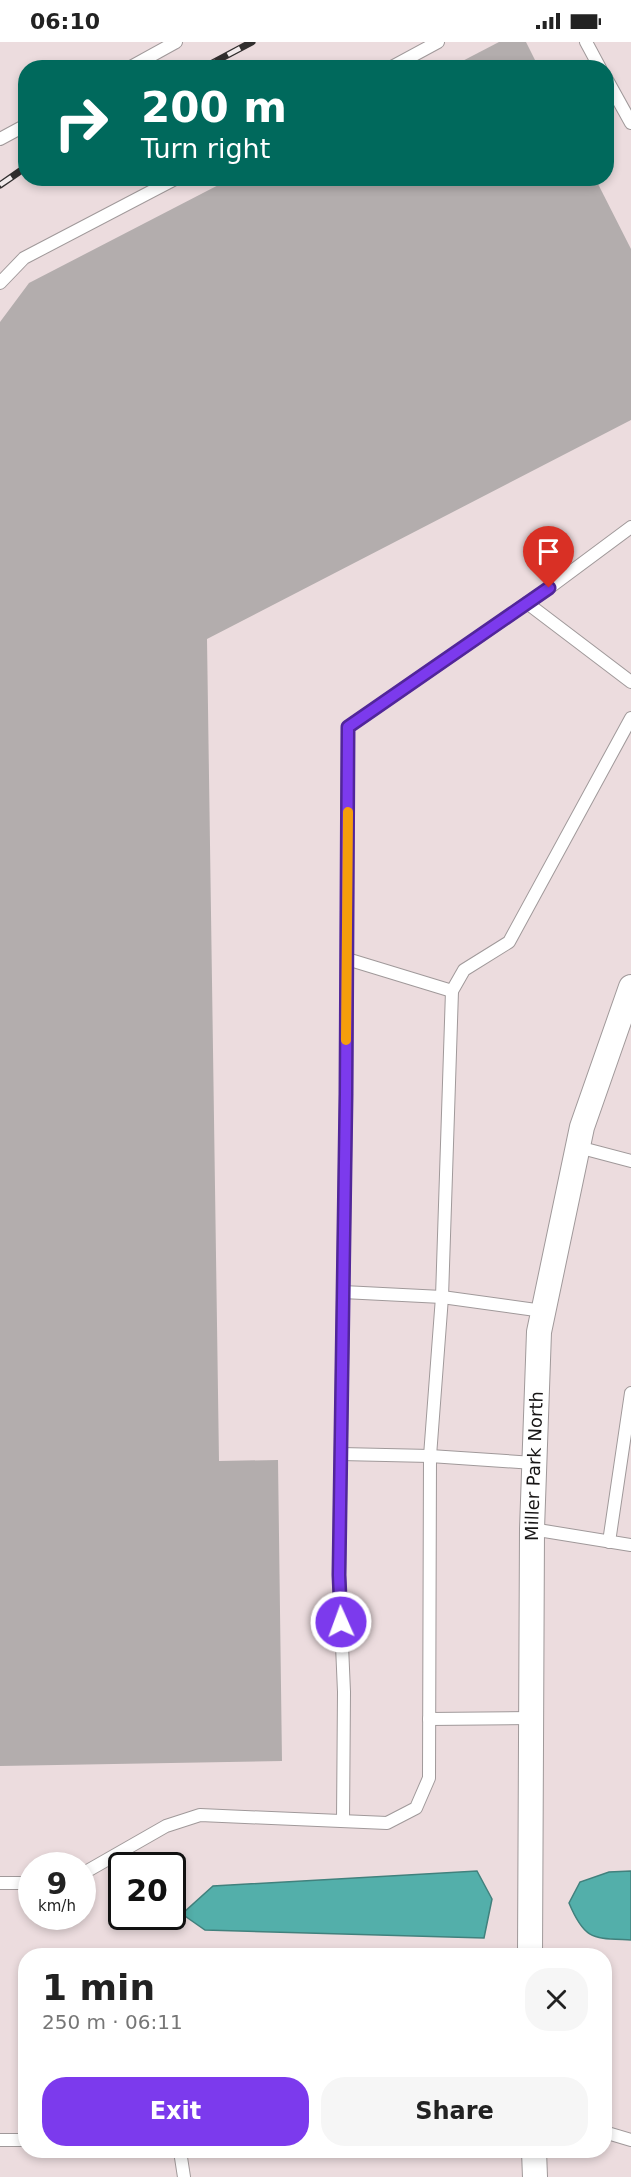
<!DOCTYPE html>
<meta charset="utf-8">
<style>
body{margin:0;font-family:"DejaVu Sans",sans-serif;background:#f6f6f6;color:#222;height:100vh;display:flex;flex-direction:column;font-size:22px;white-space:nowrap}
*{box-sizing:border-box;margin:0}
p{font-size:20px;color:#767676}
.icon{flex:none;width:33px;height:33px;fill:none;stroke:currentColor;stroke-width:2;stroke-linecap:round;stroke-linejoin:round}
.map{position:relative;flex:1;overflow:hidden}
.details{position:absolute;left:18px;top:1906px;width:594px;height:210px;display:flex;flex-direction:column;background:#fff;border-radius:24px;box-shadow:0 3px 9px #0003}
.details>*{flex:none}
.hud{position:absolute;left:18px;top:18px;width:596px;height:126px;border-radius:24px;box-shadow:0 3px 9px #0003;background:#00695c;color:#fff;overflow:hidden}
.speed{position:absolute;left:18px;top:1810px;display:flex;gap:12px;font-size:30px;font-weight:700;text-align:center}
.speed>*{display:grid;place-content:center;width:78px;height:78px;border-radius:50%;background:#fff;box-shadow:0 3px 9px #0003;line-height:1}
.speed small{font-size:15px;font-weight:400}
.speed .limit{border:3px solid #111;border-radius:9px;background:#fff;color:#111}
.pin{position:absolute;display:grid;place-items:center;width:51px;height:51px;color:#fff;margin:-62px -26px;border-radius:50% 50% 50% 0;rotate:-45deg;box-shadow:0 0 6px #0007}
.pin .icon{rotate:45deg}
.me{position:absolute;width:66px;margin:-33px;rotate:358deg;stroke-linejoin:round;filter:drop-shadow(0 0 4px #0008)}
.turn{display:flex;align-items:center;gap:21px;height:126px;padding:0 24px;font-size:27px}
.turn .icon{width:78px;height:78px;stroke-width:2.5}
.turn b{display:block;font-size:42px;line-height:51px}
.round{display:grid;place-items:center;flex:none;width:63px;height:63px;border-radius:24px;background:#f6f6f6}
.summary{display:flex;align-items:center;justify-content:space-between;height:102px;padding:0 24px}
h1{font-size:36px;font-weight:700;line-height:45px}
.action{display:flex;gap:12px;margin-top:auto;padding:12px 24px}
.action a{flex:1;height:69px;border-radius:24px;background:#7c3aed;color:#fff;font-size:24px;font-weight:700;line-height:69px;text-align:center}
.action a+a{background:#f6f6f6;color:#222}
.status{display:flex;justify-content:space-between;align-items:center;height:42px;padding:0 30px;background:#fff;direction:ltr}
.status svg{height:16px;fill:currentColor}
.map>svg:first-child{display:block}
</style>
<div class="status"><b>06:10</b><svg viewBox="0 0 49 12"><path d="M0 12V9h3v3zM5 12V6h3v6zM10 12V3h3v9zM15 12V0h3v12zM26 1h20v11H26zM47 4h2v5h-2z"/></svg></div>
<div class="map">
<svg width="631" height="2135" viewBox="0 0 631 2135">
<rect width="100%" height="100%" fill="#f2ebec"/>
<path fill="#ecdcde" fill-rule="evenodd" d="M0 0H631V2135H0ZM26 26H606V136H26ZM32 1824H82V1875H32ZM122 1824H172V1875H122ZM26 1914H604V2109H26Z"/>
<g fill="#53afaa" stroke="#41817d" stroke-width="1.5">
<path d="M477 1829 492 1857 484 1896 205 1888 182 1872 213 1844Z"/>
<path d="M631 1829V1898C593 1896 585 1899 569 1861L580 1840 609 1830Z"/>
</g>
<g fill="#b3adad">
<path d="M499 0H526L539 26H449Z"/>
<path d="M232 136H595L631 207V378L207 597 219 1419 278 1418 282 1719 0 1724V280L29 241Z"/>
</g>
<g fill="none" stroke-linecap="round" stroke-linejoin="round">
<g stroke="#a0999a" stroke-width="14">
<g id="lane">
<path d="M586 0 600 26"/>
<path d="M129 26 176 0"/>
<path d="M390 26 438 0"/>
<path d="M606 36 631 81"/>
<path d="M0 97 26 83"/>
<path d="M0 241 24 216 177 136"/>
<path d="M527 561 631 640"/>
<path d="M347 917 452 949"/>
<path d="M578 1105 631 1119"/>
<path d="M343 1250 442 1255 543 1269"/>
<path d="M341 1412 430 1414 534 1421"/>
<path d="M532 1487 631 1503"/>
<path d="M609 1500 631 1351"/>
<path d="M429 1677 530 1676"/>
<path d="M343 1779 344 1650 339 1533 346 1052 348 685 549 546 631 485"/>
<path d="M82 1832 166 1784 200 1773 387 1781 416 1766 429 1736 430 1414 442 1255 452 949 464 928 509 900 631 676"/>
<path d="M0 1841H32"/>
<path d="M604 2090 631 2098"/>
<path d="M0 2098H26"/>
<path d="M180 2109 184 2135"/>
</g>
</g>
<g stroke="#a0999a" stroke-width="26">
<g id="street">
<path id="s1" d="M530 1914 532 1487 539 1290 582 1085 631 945"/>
<path d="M534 2109 535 2135"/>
</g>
</g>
<use href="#lane" stroke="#fff" stroke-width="12"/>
<use href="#street" stroke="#fff" stroke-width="24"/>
<g stroke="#312e2e" stroke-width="7">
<g id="rail">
<path d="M203 26 252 0"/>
<path d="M0 143 26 125"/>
</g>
</g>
<use href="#rail" stroke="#f2ebec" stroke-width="4.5" stroke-dasharray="14" stroke-linecap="butt"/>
</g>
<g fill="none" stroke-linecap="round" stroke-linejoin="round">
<g stroke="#51269a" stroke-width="15">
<path id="route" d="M341 1580 339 1533 346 1052 348 685 549 546"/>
</g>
<use href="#route" stroke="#7c3aed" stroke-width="10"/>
<path stroke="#f59e0b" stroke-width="10" d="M346 998 348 770"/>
</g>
<g text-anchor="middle" stroke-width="6" stroke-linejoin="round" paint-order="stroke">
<g font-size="18" fill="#171515" stroke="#f2ebec">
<text dy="6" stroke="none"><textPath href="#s1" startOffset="490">Miller Park North</textPath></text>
</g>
</g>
</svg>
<div class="speed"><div>9<small>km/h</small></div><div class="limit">20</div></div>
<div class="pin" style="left:549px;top:546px;background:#d93025"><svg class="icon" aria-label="arrive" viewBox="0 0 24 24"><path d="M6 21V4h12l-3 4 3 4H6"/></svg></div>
<svg class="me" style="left:341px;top:1580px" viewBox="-20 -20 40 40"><circle r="17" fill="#7c3aed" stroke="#fff" stroke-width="3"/><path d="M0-11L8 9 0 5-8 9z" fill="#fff"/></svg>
<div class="hud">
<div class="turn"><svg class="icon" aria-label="right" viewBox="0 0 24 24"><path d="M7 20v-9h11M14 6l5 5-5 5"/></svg><div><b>200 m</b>Turn right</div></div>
</div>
<section class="details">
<div class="summary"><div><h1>1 min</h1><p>250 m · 06:11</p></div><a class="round"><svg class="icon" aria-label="close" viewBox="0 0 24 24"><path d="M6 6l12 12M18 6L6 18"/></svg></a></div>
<div class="action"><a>Exit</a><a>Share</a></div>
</section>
</div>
